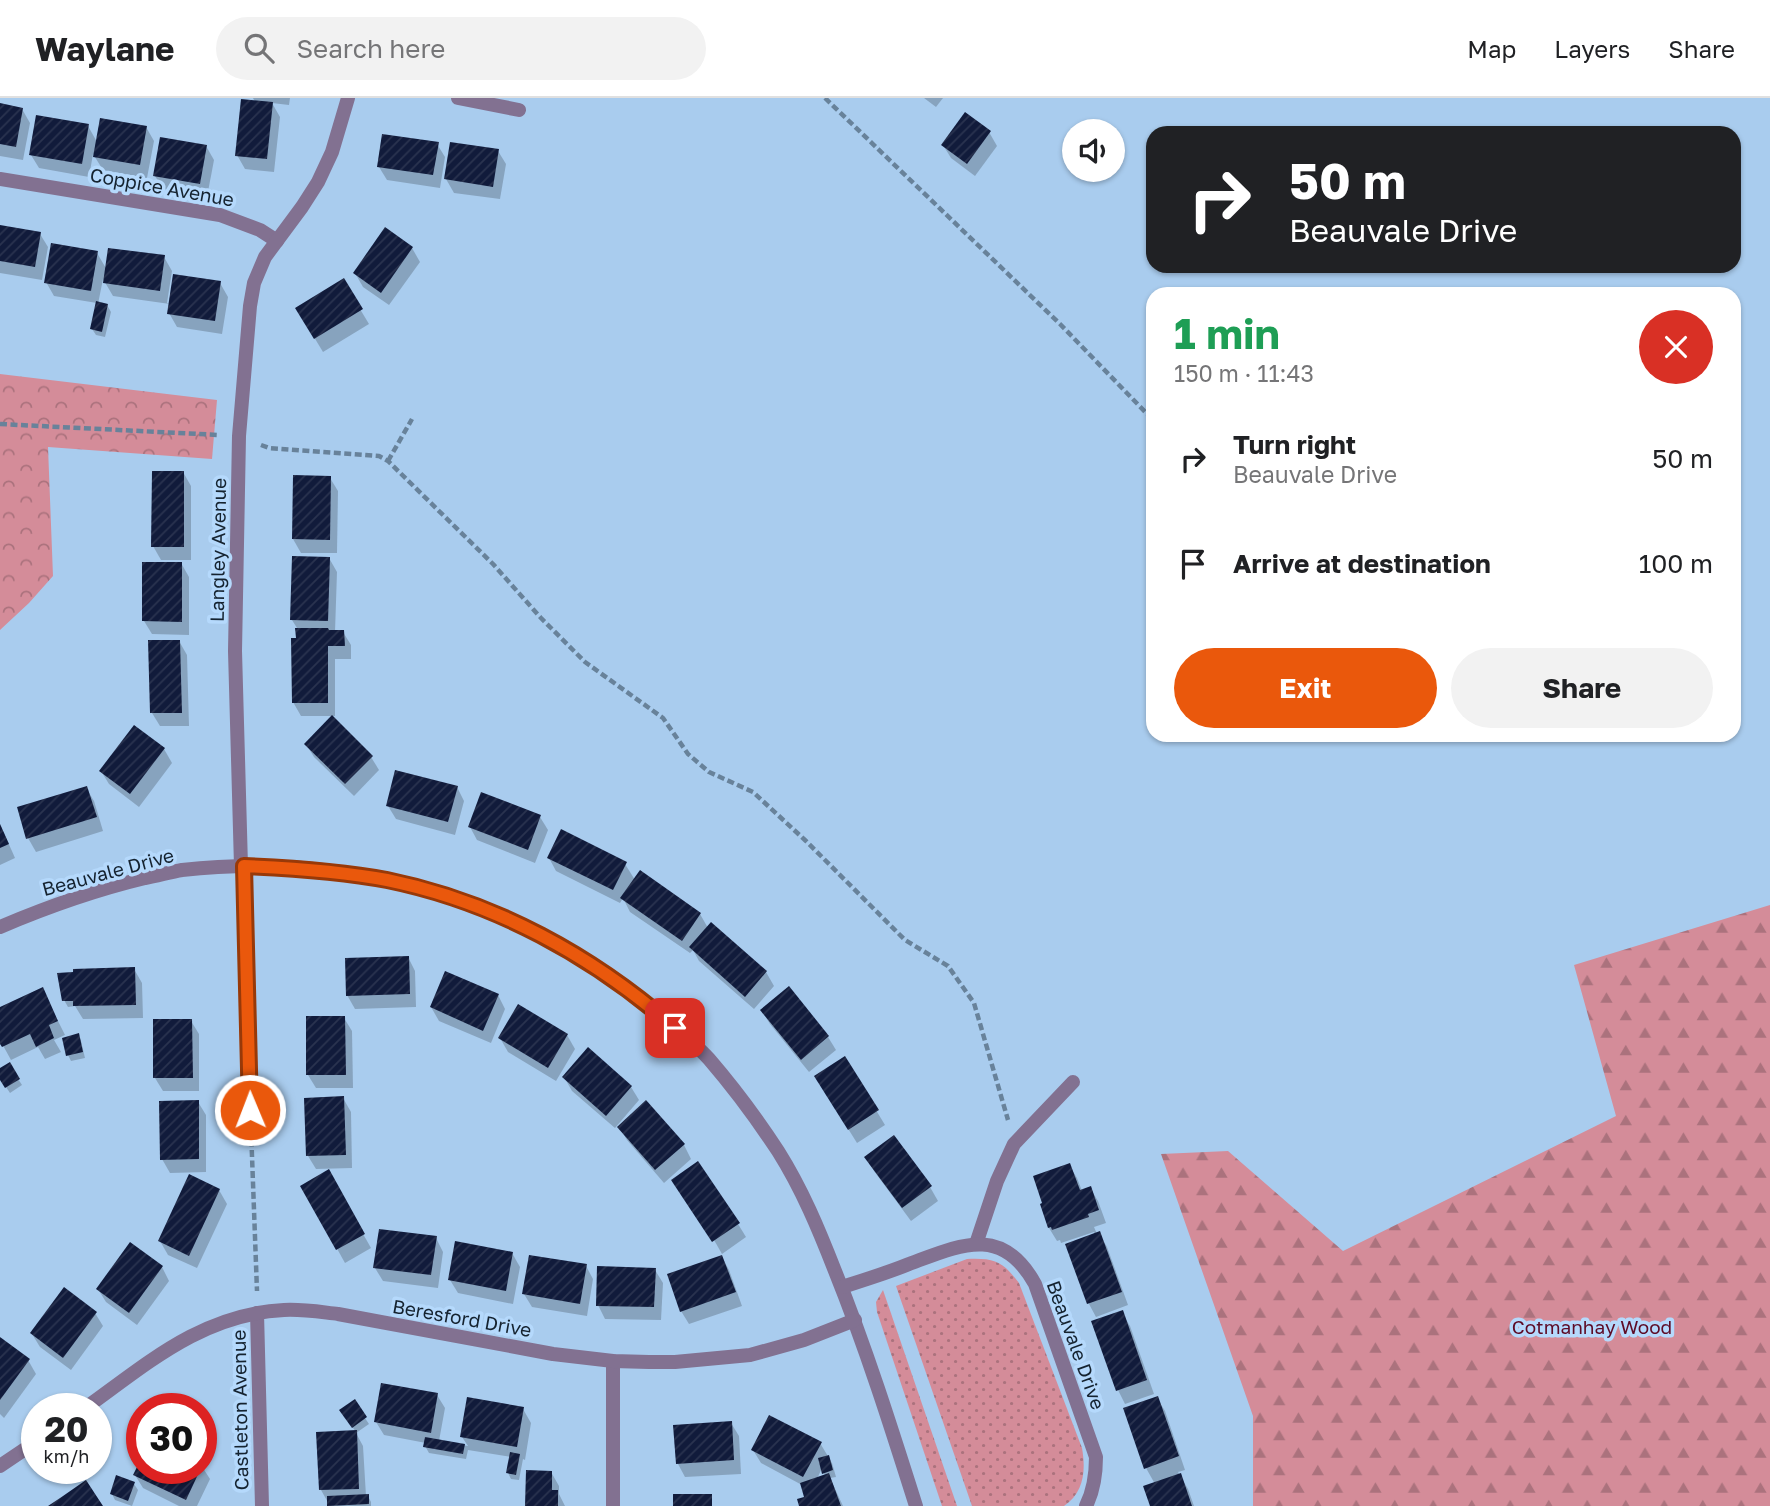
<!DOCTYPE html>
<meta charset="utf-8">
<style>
body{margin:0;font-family:"Golos Text",sans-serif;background:#f2f2f2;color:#202124;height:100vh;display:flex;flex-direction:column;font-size:26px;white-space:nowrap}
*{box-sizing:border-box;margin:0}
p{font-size:23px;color:#757577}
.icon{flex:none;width:38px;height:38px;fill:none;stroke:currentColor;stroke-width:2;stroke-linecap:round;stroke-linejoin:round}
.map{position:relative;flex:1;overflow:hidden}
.drawer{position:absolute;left:1146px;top:189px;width:595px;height:455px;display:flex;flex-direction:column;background:#fff;border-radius:21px;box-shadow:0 2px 5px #0004}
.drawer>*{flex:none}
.guide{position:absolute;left:1146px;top:28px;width:595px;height:147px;border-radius:21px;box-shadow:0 2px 5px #0004;background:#202124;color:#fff;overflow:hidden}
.fabs{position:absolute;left:1062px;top:21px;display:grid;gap:14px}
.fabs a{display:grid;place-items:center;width:63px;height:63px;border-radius:50%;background:#fff;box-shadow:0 2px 5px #0004;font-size:35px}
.speed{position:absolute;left:21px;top:1295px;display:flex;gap:14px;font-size:35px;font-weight:700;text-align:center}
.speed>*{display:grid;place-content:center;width:91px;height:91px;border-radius:50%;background:#fff;box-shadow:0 2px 5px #0004;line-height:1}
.speed small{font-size:18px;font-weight:400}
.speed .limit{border:10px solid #d22;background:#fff;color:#111}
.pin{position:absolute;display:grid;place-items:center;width:60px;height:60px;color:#fff;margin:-30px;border-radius:14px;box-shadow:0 4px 10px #0006}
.me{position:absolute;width:77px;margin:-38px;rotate:359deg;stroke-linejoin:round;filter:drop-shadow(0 0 5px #0008)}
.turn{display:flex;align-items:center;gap:24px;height:147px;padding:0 28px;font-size:32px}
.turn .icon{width:91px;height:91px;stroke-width:2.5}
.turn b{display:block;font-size:49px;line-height:60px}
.round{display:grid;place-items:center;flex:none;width:74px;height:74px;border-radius:37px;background:#f2f2f2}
.headline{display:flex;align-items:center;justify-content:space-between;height:119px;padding:0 28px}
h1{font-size:42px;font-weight:700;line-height:52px;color:#1e9e55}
.primary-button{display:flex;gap:14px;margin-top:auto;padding:14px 28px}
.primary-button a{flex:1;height:80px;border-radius:42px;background:#ea580c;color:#fff;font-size:28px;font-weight:700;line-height:80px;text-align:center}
.primary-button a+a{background:#f2f2f2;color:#202124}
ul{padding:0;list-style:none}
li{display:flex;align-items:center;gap:21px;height:105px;padding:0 28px}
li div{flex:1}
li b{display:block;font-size:26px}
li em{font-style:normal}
header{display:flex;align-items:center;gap:42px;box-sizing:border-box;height:98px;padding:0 35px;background:#fff;border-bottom:2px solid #e0e0e0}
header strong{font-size:33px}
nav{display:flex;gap:38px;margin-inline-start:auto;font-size:24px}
.search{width:490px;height:63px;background:#f2f2f2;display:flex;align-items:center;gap:18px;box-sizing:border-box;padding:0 24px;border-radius:38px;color:#757577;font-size:26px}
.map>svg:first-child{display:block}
</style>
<header>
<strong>Waylane</strong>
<div class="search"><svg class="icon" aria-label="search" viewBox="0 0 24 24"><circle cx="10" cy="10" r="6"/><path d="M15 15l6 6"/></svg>Search here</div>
<nav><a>Map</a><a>Layers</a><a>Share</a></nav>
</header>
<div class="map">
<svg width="1770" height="1408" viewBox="0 0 1770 1408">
<defs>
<pattern id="grass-dots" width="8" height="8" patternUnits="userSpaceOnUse" patternTransform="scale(1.75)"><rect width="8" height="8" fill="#d48c99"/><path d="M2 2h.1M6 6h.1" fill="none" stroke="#ab727d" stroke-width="1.8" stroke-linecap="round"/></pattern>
<pattern id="forest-firs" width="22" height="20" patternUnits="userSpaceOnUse" patternTransform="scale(1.75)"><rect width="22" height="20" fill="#d48c99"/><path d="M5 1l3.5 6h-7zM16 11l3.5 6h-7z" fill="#ab727d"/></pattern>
<pattern id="park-crowns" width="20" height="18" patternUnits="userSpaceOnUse" patternTransform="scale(1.75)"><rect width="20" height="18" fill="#d48c99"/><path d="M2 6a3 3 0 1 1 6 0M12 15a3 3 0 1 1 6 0" fill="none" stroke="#ab727d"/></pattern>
<pattern id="building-hatch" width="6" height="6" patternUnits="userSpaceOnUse" patternTransform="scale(1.75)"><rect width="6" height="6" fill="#111b3b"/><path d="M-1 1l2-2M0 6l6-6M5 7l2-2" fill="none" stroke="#2a334f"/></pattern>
</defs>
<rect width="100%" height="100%" fill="#a9ccee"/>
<g fill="url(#grass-dots)">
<path d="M967 1161C995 1160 1002 1163 1019 1185L1082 1350C1086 1373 1084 1394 1064 1408H972L896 1188Z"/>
<path d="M883 1192 957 1408H942L877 1214 876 1204Z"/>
</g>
<path fill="url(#forest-firs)" d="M1770 807V1408H1253V1318L1161 1056 1228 1053 1343 1153 1616 1018 1574 867Z"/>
<path fill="url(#park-crowns)" d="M0 276 217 302 212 361 48 349 53 478 29 505 0 532Z"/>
<g fill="#0003" fill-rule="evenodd">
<path d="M253 0H290L289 7 272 5 280 19 274 74 245 71 237 57 255 4Z"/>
<path d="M924 0H943L936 9Z"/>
<path d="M0 7 22 11 30 25 23 62 0 58Z"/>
<path d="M88 28 97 44 146 29 154 43 147 80 103 72 93 56 89 79 39 70 31 57Z"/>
<path d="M989 34 997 48 975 78 951 60 943 47Z"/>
<path d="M437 46 445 59 440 90 387 82 379 69Z"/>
<path d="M206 48 214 62 207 99 163 91 155 78Z"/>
<path d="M498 53 506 66 500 101 454 95 446 81Z"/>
<path d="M0 129 40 136 48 149 42 182 0 175Z"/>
<path d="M412 150 420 164 389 207 363 189 355 175Z"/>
<path d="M97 155 107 172 164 159 172 173 167 205 170 206 220 185 228 199 222 236 177 229 169 215 170 206 113 198 103 181 98 206 107 207 111 214 105 239 96 237 92 231 97 205 54 198 46 184Z"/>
<path d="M343 183 369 226 323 254 297 211Z"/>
<path d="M183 374 191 388V462H161L153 448Z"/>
<path d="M330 380 338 393 337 455H301L293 441Z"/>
<path d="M329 460 337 474 335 534H343L351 547V561H335V618H301L293 604 297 542V530L292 522Z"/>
<path d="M181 465 189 479V537L152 536 144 523Z"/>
<path d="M179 543 187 557 189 628H160L152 615Z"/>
<path d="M306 646 371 659 379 672 354 698 314 659Z"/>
<path d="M164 651 172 665 139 709 109 686 101 673Z"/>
<path d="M457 689 464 703 455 737 396 721 388 708Z"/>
<path d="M86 690 94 703 103 733 36 754 28 740Z"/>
<path d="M540 719 548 732 535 765 477 742 470 729Z"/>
<path d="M0 726 15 760 0 767Z"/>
<path d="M549 760 625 766 635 782 700 816 708 830 712 826 766 874 774 888 754 911 699 863 693 852 690 855 630 814 623 800 620 805 556 773Z"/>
<path d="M408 859 415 873 416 909 355 911 347 897Z"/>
<path d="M134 871 142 885 143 920 83 921 75 908 68 909 64 902Z"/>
<path d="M42 891 65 937 54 942 61 954 45 961 38 949 11 962 0 942V911Z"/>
<path d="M498 897 505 911 491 945 439 923 431 909Z"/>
<path d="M762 913 828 939 836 952 809 974 770 926Z"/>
<path d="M344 920 352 933 353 990H316L308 977Z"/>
<path d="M191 923 199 936V993H163L155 980Z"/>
<path d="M78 937 81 943 85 960 71 963 68 957Z"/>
<path d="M567 937 575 951 556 983 508 954 500 940Z"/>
<path d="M845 961 885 1027 857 1045 824 992Z"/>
<path d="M9 967 22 987 10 995 0 980V972Z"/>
<path d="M564 979 631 989 639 1002 615 1030 572 993Z"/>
<path d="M343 1000 351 1014 352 1070 316 1071 308 1058Z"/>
<path d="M198 1004 206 1017V1074L170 1075 162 1061Z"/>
<path d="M646 1005 684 1047 691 1061 664 1085 627 1042 619 1029Z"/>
<path d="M893 1039 930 1089 938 1103 911 1123 874 1073 866 1059Z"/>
<path d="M1069 1067 1077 1080 1082 1093 1090 1090 1098 1103 1106 1125 1094 1129 1097 1136 1099 1135 1107 1149 1128 1207 1096 1219 1089 1206 1067 1147 1095 1137 1094 1134 1061 1145 1060 1142 1057 1143 1049 1130 1042 1107Z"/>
<path d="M328 1074 371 1150 345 1165 302 1088Z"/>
<path d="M219 1092 227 1106 197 1170 168 1157 160 1143Z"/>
<path d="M738 1126 746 1139 722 1156 710 1135Z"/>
<path d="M436 1140 443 1154 438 1190 383 1183 375 1170Z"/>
<path d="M512 1155 520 1169 513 1206 458 1195 450 1182Z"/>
<path d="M722 1159 729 1172 742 1208 689 1226 681 1213Z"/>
<path d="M586 1168 593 1181 587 1218 532 1209 524 1196Z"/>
<path d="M162 1169 169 1183 137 1227 106 1204 98 1191Z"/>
<path d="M655 1172 663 1185 661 1222 605 1221 598 1207Z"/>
<path d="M95 1215 103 1228 71 1272 40 1249 32 1236Z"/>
<path d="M1122 1215 1130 1228 1154 1296 1125 1306 1118 1292Z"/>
<path d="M0 1241 28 1262 36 1276 4 1320 0 1316Z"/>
<path d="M437 1297 445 1310 439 1343 468 1348 462 1339 523 1311 531 1325 525 1362 523 1361 519 1382 511 1381 508 1375 511 1359 468 1352 466 1361 429 1355 425 1348 426 1345 384 1337 376 1324Z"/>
<path d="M1157 1300 1165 1313 1185 1372 1178 1374 1188 1391 1194 1408H1151L1155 1386 1146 1370Z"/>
<path d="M354 1304 369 1326 356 1335 363 1348 366 1398H368L371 1404V1408H330L321 1392 356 1334 345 1319Z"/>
<path d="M731 1325 739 1338 741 1376 685 1379 678 1366 675 1328Z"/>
<path d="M820 1345 832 1365 836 1379 830 1380 843 1408H801L807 1400 802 1387 761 1365 753 1352ZM822 1370 825 1378 817 1381Z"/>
<path d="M201 1367 210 1381 197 1408H179L143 1390 135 1377 142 1370H201Z"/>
<path d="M551 1374 559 1388V1396L565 1408H526Z"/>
<path d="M134 1386 138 1392 132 1408 115 1402 112 1396Z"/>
</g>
<g fill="url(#building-hatch)">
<path d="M241 1 273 4 267 61 235 58Z"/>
<path d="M0 5 23 10 16 49 0 46Z"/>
<path d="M965 14 991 33 967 66 941 47Z"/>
<path d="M36 17 89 26 82 66 29 57Z"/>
<path d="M100 20 147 28 140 67 93 59Z"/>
<path d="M382 36 439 44 433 77 377 69Z"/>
<path d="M160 39 207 47 200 86 153 78Z"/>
<path d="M450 44 499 51 493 89 444 81Z"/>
<path d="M0 127 41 134 35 169 0 163Z"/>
<path d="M385 129 413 149 381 195 353 175Z"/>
<path d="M51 145 98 153 91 193 44 185Z"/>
<path d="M108 150 165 157 160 193 103 185Z"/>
<path d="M173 176 221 183 215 223 167 216Z"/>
<path d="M344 180 363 211 314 241 295 210Z"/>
<path d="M96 203 108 206 102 234 90 231Z"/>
<path d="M152 373H184V449H151Z"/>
<path d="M293 377 331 378 330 442 292 441Z"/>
<path d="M292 458 330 459 328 523 290 522Z"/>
<path d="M142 464H182V524L142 523Z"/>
<path d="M295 530H328L329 532H344L345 548H328V605H292L291 540H296Z"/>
<path d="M148 542H180L182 615H150Z"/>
<path d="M332 617 373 658 345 686 304 646Z"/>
<path d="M134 627 165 650 130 696 99 673Z"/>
<path d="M395 672 458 688 448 724 386 708Z"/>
<path d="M87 688 97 719 26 741 17 709Z"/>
<path d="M481 694 541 717 528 752 468 729Z"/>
<path d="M0 726 9 746 0 750Z"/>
<path d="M561 731 627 764 613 792 547 760Z"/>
<path d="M640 772 701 815 682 843 620 800Z"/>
<path d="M711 824 767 873 745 899 689 849Z"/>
<path d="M409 858 410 896 346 898 345 860Z"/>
<path d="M135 869 136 907 73 908V903H62L57 875 73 874V871Z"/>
<path d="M445 873 499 896 483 933 430 909Z"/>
<path d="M789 888 829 938 801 962 760 912Z"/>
<path d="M43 889 58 923 49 927 54 940 36 949 30 936 2 949 0 946V909Z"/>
<path d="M518 906 568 936 548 970 498 940Z"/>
<path d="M306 918H345L346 977H306Z"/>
<path d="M153 921H192L193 980H153Z"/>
<path d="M79 935 83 954 66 958 62 940Z"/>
<path d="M588 949 632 988 606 1018 562 979Z"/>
<path d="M845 958 879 1012 848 1032 814 978Z"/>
<path d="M10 964 20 981 5 990 0 982V970Z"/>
<path d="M344 998 346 1057 306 1058 304 1000Z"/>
<path d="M199 1002V1061L160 1062 159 1003Z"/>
<path d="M646 1002 685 1046 655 1072 617 1029Z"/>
<path d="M894 1037 932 1088 902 1110 864 1059Z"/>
<path d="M698 1063 740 1125 712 1144 671 1082Z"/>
<path d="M1070 1065 1080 1092 1091 1088 1099 1112 1088 1116 1089 1119 1052 1132 1051 1129 1048 1130 1040 1106 1042 1105 1033 1078Z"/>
<path d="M329 1071 365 1136 336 1152 300 1088Z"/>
<path d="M189 1076 220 1091 189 1158 158 1143Z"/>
<path d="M379 1131 437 1138 431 1177 373 1170Z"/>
<path d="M1100 1133 1122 1194 1087 1206 1065 1146Z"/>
<path d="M455 1143 513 1154 506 1193 448 1182Z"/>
<path d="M130 1144 163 1168 129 1215 96 1191Z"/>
<path d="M529 1157 587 1166 580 1206 522 1196Z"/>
<path d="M722 1157 736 1194 680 1214 667 1176Z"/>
<path d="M597 1168 656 1170 654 1209 596 1208Z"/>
<path d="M64 1189 97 1214 63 1260 30 1235Z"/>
<path d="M1123 1212 1147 1282 1116 1293 1091 1223Z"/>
<path d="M0 1239 30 1261 0 1302Z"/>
<path d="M381 1285 438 1295 431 1335 374 1324Z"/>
<path d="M1158 1298 1179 1358 1144 1371 1123 1310Z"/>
<path d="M467 1299 524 1309 517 1349 460 1339Z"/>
<path d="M355 1301 367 1319 352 1330 339 1312Z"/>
<path d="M769 1317 822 1344 803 1379 751 1352Z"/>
<path d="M732 1323 734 1362 676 1366 673 1327Z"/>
<path d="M357 1332 359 1391 319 1392 316 1334Z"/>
<path d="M425 1339 465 1346 463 1356 423 1349Z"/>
<path d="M510 1354 520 1356 516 1377 506 1375Z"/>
<path d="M829 1357 833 1372 822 1376 818 1360Z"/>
<path d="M142 1359V1370H201L186 1402 133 1377Z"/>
<path d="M526 1372 552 1373V1392H558V1408H525Z"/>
<path d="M829 1375 841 1408H799L797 1401 804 1399 800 1385Z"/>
<path d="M1181 1375 1192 1408H1150L1143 1388Z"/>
<path d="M116 1377 135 1384 128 1403 110 1396Z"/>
<path d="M86 1382 103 1408H48L63 1398Z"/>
<path d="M369 1396V1406L327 1408V1398Z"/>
<rect x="673" y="1396" width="39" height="12"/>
</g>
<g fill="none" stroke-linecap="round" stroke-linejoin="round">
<g stroke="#68829a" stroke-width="4.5" stroke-dasharray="7 3.5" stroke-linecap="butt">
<path d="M825 0 1060 226 1153 322"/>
<path d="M0 326 219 337"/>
<path d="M261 347 269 350 379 358 388 363 493 466 541 520 585 564 663 620 688 656 709 674 753 694 806 743 905 842 948 868 974 905 1008 1022"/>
<path d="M388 363 412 321"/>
<path d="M251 1031 257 1193"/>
</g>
<path stroke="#827191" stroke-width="14" d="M976 1146 997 1083 1014 1046 1073 984"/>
<g stroke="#827191" stroke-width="14">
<path d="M458 0 519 12"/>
<path d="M0 81 220 117 260 132 277 143"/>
<path d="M241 768 235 553 239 338 250 208 254 185 265 159 302 109 318 84 332 54 348 0"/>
<path d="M244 768 250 1012"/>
<path d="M0 829C47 809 95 792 145 780 157 778 170 774 182 772 348 754 510 799 642 903 663 920 691 941 709 961 734 990 757 1021 778 1053 802 1091 819 1132 835 1173 866 1250 891 1329 916 1408"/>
<path d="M842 1189C864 1182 887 1175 909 1166 960 1147 1002 1126 1035 1186L1096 1359C1096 1377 1094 1392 1086 1408"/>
<path d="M257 1215 262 1408"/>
<path d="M613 1263V1408"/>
<path d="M84 1311C147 1266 202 1216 284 1212 303 1211 320 1214 338 1216L553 1256 613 1263 649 1264H675L750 1257 804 1242 855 1222"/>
<path d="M0 1368 37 1343"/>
</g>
</g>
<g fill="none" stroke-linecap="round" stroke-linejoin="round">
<g stroke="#983908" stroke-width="18">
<path id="route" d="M250 1012 244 768C292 770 340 773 387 782 495 804 593 858 675 930"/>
</g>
<use href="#route" stroke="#ea580c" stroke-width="12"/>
</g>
<g text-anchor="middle" stroke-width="7" stroke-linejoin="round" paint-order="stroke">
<g font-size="19" fill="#152330" stroke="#b5d9fc">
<text transform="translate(162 89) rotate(10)" y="7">Coppice Avenue</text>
<text transform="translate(218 452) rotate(-89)" y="7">Langley Avenue</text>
<text transform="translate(108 774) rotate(-15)" y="7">Beauvale Drive</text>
<text transform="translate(462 1220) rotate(10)" y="7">Beresford Drive</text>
<text transform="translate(1076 1247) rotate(70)" y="7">Beauvale Drive</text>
<text transform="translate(240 1312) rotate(-91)" y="7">Castleton Avenue</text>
</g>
<g font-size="19" fill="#5d0b26" stroke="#b5d9fc">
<text x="1592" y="1236">Cotmanhay Wood</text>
</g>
</g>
</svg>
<div class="fabs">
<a><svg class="icon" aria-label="sound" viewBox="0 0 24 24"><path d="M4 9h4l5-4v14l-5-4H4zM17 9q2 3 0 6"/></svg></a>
</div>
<div class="speed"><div>20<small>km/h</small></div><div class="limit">30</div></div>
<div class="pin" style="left:675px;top:930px;background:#d93025"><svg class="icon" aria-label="arrive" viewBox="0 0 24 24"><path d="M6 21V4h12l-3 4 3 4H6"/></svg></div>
<svg class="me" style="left:250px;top:1012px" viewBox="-20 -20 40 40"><circle r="17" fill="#ea580c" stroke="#fff" stroke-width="3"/><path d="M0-11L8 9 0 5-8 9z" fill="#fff"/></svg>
<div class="guide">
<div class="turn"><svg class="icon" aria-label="right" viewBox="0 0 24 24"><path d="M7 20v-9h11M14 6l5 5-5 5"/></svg><div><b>50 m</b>Beauvale Drive</div></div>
</div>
<section class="drawer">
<div class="headline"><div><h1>1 min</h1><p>150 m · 11:43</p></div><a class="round" style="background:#d93025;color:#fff"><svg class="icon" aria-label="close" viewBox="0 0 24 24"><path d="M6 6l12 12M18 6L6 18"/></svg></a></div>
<ul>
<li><svg class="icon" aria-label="right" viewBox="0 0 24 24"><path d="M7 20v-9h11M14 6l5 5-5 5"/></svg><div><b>Turn right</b><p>Beauvale Drive</p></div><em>50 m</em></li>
<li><svg class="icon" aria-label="arrive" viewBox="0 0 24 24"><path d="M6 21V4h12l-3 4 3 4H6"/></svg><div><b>Arrive at destination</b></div><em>100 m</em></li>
</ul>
<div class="primary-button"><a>Exit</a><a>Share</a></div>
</section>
</div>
